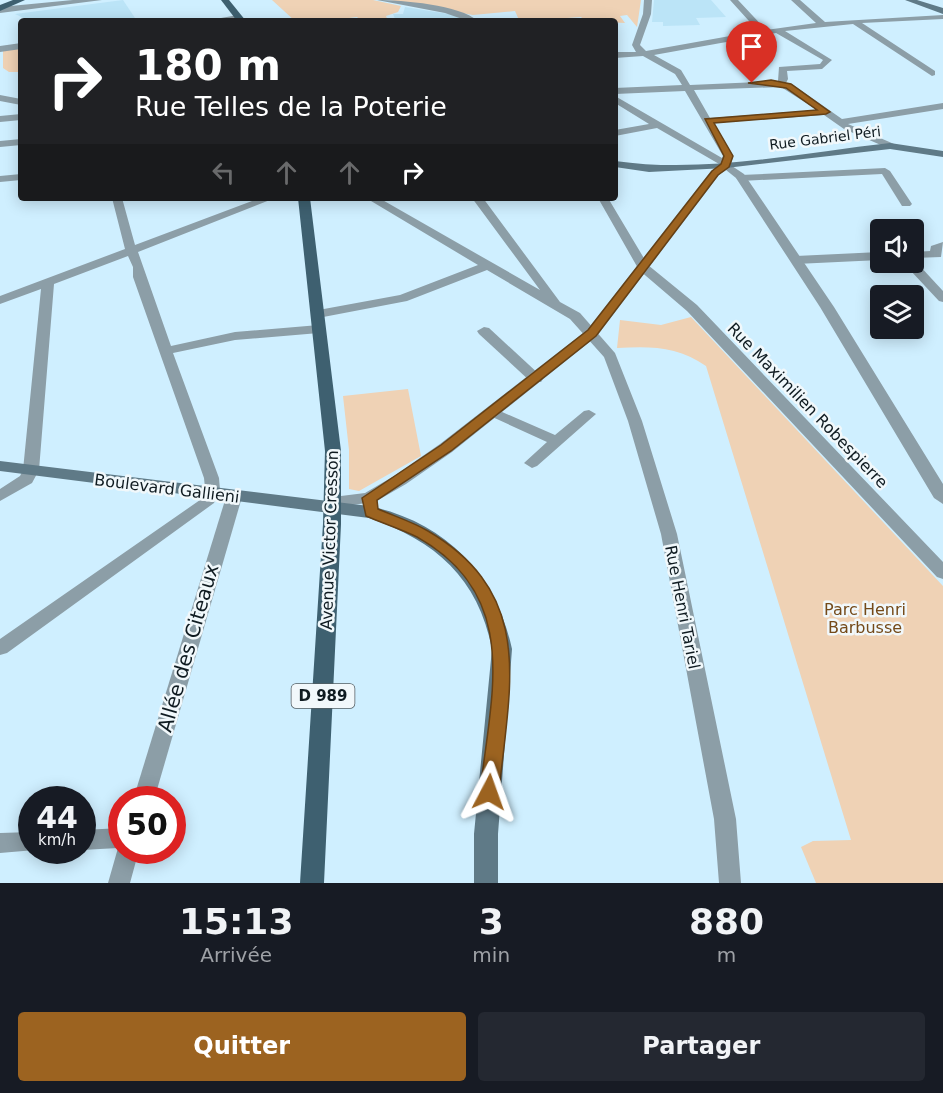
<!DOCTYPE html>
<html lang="fr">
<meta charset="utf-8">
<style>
body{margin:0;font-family:"DejaVu Sans",sans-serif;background:#242831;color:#f1f3f6;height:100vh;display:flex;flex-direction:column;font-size:22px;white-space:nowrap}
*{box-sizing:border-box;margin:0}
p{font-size:20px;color:#9ea1a6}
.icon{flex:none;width:33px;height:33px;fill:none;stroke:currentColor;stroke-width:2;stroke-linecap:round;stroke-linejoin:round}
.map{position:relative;height:883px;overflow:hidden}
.details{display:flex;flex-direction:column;background:#171b24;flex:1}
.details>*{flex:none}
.banner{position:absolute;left:18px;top:18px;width:600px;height:183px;border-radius:6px;box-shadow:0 3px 15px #0003;background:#202124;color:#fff;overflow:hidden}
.tools{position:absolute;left:870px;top:219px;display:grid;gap:12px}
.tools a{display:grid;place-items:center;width:54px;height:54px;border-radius:6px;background:#171b24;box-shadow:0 3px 15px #0003;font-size:30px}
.speed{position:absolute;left:18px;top:786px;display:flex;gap:12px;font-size:30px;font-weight:700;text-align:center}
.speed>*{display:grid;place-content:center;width:78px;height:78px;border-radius:50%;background:#171b24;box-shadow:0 3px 15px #0003;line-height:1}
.speed small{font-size:15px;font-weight:400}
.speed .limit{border:9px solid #d22;background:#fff;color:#111}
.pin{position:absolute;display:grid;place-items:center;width:51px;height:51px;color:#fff;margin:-62px -26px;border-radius:50% 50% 50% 0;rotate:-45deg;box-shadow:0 0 6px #0007}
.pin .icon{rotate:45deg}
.me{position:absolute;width:66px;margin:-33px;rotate:4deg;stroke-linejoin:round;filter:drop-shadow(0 0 4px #0008)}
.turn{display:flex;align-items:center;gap:21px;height:126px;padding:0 18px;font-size:27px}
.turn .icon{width:78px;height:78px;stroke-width:2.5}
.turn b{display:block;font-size:42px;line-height:51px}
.lanes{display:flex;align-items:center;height:57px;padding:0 18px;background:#0003;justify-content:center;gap:30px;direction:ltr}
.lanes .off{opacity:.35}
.eta{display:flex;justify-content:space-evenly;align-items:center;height:102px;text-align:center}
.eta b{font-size:36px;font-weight:600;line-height:42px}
.primary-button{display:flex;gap:12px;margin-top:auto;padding:12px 18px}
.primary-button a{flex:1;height:69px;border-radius:6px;background:#9c6320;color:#fff;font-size:24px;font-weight:600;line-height:69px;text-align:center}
.primary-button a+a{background:#242831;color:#f1f3f6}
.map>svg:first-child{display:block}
</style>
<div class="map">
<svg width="943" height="883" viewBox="0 0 943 883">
<rect width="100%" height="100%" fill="#cfefff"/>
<g fill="#bbe4f7">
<path d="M123 0 137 21H30L15 14Z"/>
<path d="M654 0H711L726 17 696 18 700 25 663 26V22H652Z"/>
<path d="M405 7 455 15 469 21H396L393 14H403Z"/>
</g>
<g fill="#efd2b5">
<path d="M272 0H373L401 6 398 12 386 16 388 21H361L357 17 349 18 351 21H295Z"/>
<path d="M389 0H641L637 27 627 15 620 16 625 23 585 21 581 17 525 21 519 20 515 11 473 15Z"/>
<path d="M21 48V72H9L3 68V50Z"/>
<path d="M691 317 943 586V883H816L801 847 813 841 851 840 706 366C678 346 650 346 617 348L620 320 661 325Z"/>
<path d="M408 389 421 456 359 491 349 489V450L343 396Z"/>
</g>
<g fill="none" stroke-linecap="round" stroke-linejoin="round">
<g fill="#8c9ea7" fill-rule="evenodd">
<path d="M377 0C402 0 460 5 478 21H468L445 13Z"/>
<path d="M644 0H652L651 14 640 45 646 51 758 31 730 0H738L766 30 816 23 791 0H800L825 22 943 15V19L862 23 935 71V75L932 76 853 24 785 31 832 60 822 69 787 71 788 79 786 83 792 84 842 119 943 103V109L848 124 894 144 895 146 890 149 844 129 824 115 713 123 733 156 731 165 726 168 657 128 615 136V130L649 124 615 103V96L722 158 723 156 685 91 615 94V88L682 85 675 74 643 56 615 58V52H636L632 45 643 14ZM776 33 823 60 820 64 779 67 778 81 690 85 681 70 654 55ZM781 87 817 110 710 118 694 90Z"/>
<path d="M238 15 242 17 241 19 204 21Z"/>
<path d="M21 43V49L0 52V46Z"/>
<path d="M0 95 21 99V105L0 101Z"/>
<path d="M21 114V120L0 122V116Z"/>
<path d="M21 139V145L0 147V141Z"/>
<path d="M885 168 890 171 912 204 910 206H902L882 174 741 181 736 178 741 175Z"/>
<path d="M112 198H122L135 245 260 198H275L138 252 171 346 235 332 319 325 326 329 319 333 235 340 173 353 219 478 220 490 214 503 7 653 0 655V639L200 500 205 488 204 478 133 277V267L128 256 54 284 39 470 32 483 0 501V489L20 476 23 470 41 289 0 304V296L125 249Z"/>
<path d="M366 198H379L540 290 472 198H483L560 302 580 313 615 353 642 421 677 534 736 819 741 883H719L714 819 661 534 628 421 604 357 570 319 487 270 407 301 318 318 313 317 312 314 313 311 400 295 478 265Z"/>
<path d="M598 198H608L648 265 697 305 943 562V579L937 577 687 311 639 270Z"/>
<path d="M943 242 941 257 914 258V252L930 251 931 246Z"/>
<path d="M880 252V260L796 264 790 260 796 256Z"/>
<path d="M914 263 918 264 943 291V302L939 301 910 270 908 267Z"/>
<path d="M484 327 489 328 541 376 543 379 541 382H531L479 334 477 331Z"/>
<path d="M493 408 555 435 584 411 589 410 596 414 537 466 532 468 524 463 547 442 488 415 486 412 488 409Z"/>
<path d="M234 492 242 497 154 800H133L226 497Z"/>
<path d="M122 828V850H139L130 883H108L118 848 82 850V830Z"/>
<path d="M32 832V850H35L0 853V833Z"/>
</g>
<g fill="#8c9ea7" fill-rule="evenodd">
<path d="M73 0H102L0 13V7Z"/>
<path d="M726 162 744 174 834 307 943 484V504L934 498 820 307 736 178 726 170 719 175 597 336 452 452 406 484 375 502 351 505 333 514 327 512 324 508 341 496 365 493 394 476 440 444 587 330 711 171Z"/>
<path d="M21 174V180L0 182V176Z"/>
</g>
<g fill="#5f7a87" fill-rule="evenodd">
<path d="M905 0H917L943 8V14Z"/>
<path d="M890 143 943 151V157L890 149 726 168 649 172 615 167V161C705 174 800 153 890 143Z"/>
<path d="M0 461 369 506C445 522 496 574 512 649L498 834V883H474V834L492 649C478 578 436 541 369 518L0 471Z"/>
</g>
<g fill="#3e6070" fill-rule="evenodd">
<path d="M13 0H25L0 11V5Z"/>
<path d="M221 0H229L246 21H237Z"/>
<path d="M298 198H310L341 451V524L324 883H300L323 524 325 451Z"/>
</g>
</g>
<path fill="#9c6320" stroke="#654015" stroke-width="1.5" d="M771 80 791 84 830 112 826 114 714 123 733 156 729 167 718 175 596 336 451 451 377 500 378 509C394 516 413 522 428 531 537 595 509 687 499 792L496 798 489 800 482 798 480 792C491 694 522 596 417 537 401 529 382 523 366 516L362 498 441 445 588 330 712 171 721 164 724 156 705 119 817 110 786 88 748 83Z"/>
<g text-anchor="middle" stroke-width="5" stroke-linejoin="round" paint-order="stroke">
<g font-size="14" fill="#0f1b21" stroke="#f1f8fb">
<text transform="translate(825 138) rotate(-7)" y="5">Rue Gabriel Péri</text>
</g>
<rect fill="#f1f8fb" stroke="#535d62" stroke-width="1.5" x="291.5" y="684" width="63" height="24" rx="4.5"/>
<g font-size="15" font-weight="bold" fill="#0f1b21">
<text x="323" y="701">D 989</text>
</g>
<g font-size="16" fill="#0f1b21" stroke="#f1f8fb">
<text transform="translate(808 405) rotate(46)" y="6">Rue Maximilien Robespierre</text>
<text transform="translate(167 488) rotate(7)" y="6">Boulevard Gallieni</text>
<text transform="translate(329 540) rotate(-88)" y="6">Avenue Victor Cresson</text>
<text transform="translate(683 607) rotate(79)" y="6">Rue Henri Tariel</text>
</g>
<g font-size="16" fill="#744a19" stroke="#f1f8fb">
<text x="865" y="615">Parc Henri<tspan x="865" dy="18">Barbusse</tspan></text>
</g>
<g font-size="20" fill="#0f1b21" stroke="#f1f8fb">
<text transform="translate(188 648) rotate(-74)" y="7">Allée des Citeaux</text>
</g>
</g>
</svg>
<div class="tools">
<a><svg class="icon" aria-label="sound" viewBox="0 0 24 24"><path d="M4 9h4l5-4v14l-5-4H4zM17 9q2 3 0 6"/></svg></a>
<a><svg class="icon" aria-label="layers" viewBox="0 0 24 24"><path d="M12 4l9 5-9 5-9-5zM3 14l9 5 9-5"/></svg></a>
</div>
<div class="speed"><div>44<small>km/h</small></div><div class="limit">50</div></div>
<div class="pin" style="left:752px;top:83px;background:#d93025"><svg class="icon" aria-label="arrive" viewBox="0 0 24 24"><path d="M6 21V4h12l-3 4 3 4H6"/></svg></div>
<svg class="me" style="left:489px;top:792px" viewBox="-20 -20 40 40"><path d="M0-17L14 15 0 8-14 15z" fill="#9c6320" stroke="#fff" stroke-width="4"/></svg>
<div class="banner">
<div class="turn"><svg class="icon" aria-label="right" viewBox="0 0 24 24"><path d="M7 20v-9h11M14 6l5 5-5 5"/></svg><div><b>180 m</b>Rue Telles de la Poterie</div></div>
<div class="lanes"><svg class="icon off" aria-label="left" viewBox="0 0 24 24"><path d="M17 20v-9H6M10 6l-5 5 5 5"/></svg><svg class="icon off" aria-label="ahead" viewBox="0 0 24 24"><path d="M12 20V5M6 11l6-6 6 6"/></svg><svg class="icon off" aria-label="ahead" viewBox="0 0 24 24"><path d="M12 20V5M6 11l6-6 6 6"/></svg><svg class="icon" aria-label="right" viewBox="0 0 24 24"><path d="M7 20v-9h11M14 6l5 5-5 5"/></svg></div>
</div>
</div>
<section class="details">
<div class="eta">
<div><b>15:13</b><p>Arrivée</p></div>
<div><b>3</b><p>min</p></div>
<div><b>880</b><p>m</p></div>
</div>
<div class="primary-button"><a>Quitter</a><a>Partager</a></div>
</section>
